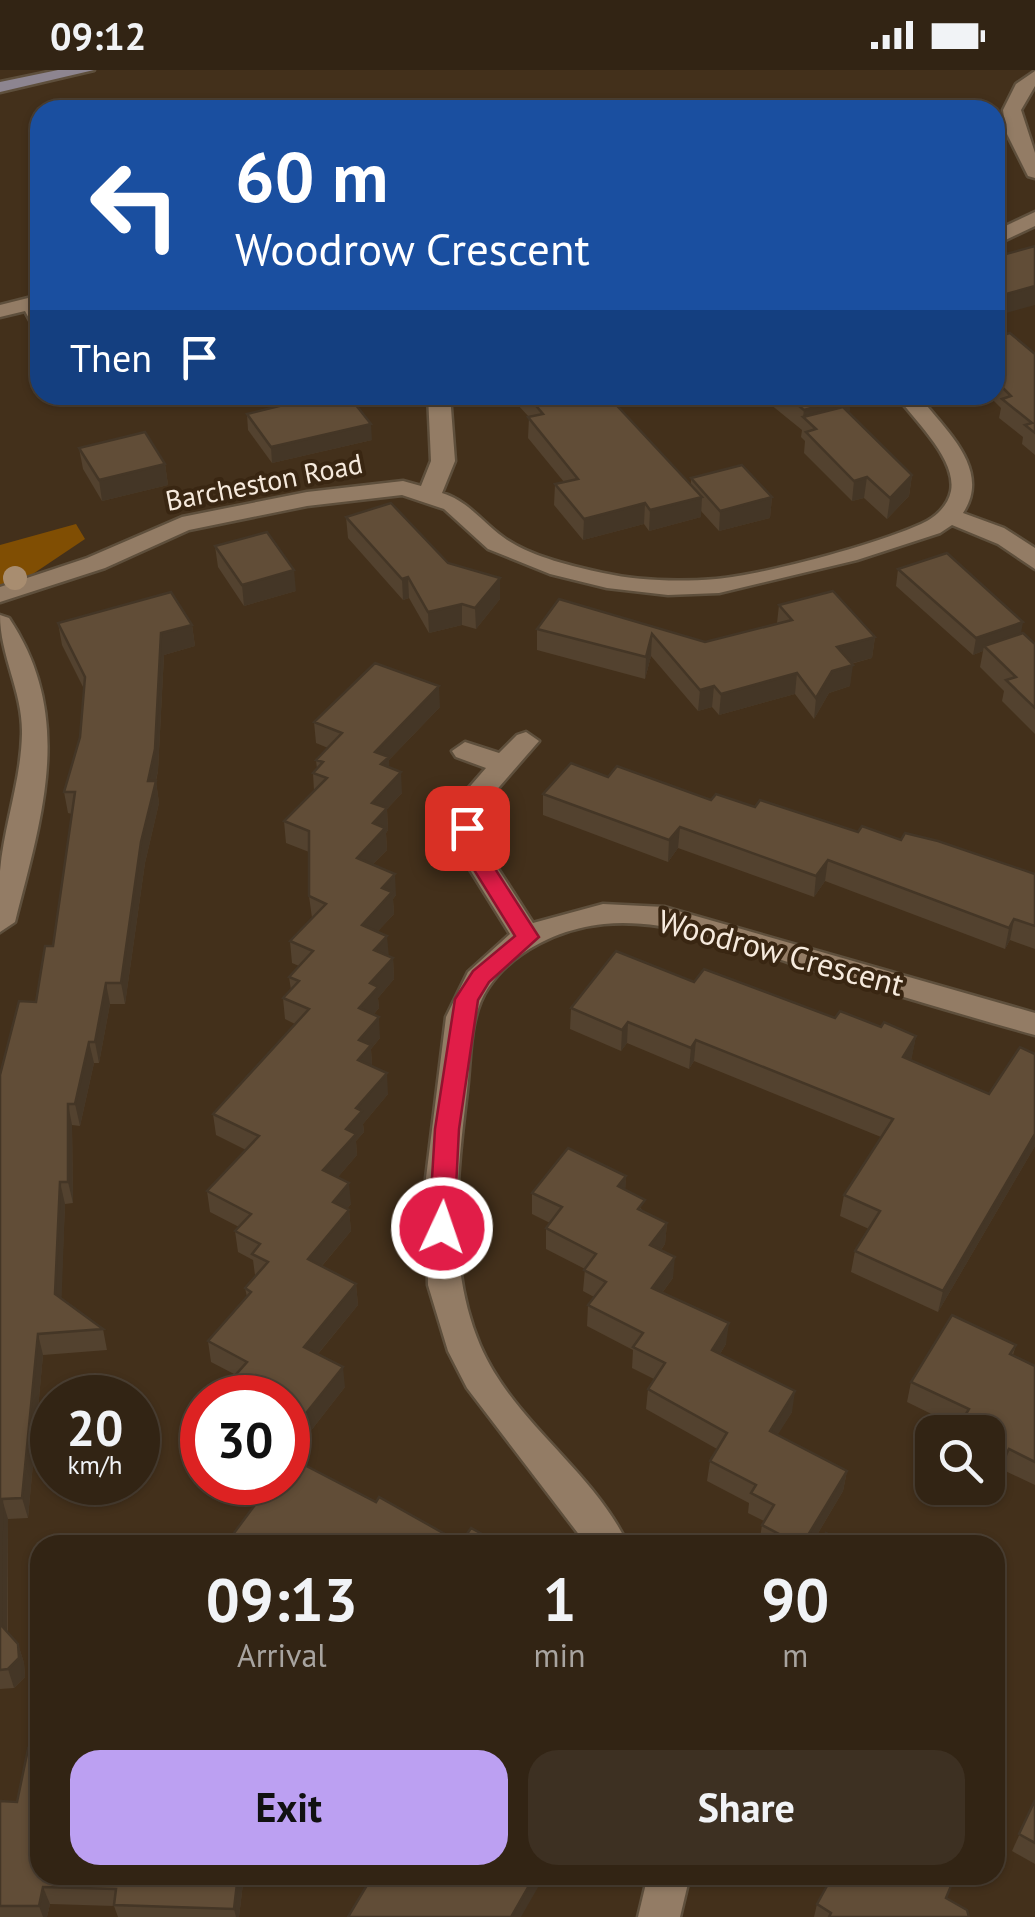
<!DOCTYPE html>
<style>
body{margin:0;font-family:"PT Sans",sans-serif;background:#3d3022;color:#f1f3f6;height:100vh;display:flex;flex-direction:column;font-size:38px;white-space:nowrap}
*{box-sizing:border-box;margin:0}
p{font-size:32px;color:#a8a4a0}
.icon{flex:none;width:55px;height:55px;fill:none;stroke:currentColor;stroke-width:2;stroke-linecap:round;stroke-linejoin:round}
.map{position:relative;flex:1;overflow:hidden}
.sheet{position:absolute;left:30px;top:1465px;width:975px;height:350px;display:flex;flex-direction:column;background:#322414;border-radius:30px;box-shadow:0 2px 8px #0004,0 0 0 2px #4d4134}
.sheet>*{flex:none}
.banner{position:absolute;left:30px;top:30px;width:975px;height:305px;border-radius:30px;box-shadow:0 2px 8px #0004,0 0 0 2px #4d4134;background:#1a4fa0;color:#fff;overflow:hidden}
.buttons{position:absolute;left:915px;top:1345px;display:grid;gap:20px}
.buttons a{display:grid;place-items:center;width:90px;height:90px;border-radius:20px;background:#322414;box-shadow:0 2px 8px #0004,0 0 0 2px #4d4134;font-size:50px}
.speed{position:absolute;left:30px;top:1305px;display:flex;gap:20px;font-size:50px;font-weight:700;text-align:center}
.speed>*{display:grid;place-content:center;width:130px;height:130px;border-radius:50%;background:#322414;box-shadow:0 2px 8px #0004,0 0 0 2px #4d4134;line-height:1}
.speed small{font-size:25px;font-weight:400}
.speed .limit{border:15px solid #d22;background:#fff;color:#111}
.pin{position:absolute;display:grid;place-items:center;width:85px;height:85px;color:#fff;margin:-42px;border-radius:20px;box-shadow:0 5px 15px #0006}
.me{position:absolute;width:110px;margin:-55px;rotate:3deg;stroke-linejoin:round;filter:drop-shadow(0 0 8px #0008)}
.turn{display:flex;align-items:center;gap:35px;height:210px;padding:0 40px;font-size:45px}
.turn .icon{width:130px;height:130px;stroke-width:2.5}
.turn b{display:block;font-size:70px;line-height:85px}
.then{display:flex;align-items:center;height:95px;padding:0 40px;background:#0003;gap:20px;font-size:38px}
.eta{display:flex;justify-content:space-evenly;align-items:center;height:170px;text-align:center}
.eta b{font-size:60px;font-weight:600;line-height:70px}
.primary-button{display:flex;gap:20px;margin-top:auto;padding:20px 40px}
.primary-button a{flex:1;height:115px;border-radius:30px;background:#bca0f2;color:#111;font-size:40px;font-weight:600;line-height:115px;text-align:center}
.primary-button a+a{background:#3d3022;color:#f1f3f6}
.status{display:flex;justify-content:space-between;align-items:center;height:70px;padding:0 50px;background:#322414;direction:ltr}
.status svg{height:28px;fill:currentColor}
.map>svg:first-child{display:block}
</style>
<div class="status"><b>09:12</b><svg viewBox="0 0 49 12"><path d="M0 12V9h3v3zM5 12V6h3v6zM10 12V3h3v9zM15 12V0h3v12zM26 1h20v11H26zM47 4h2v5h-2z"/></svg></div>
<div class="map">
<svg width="1035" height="1847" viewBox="0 0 1035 1847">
<rect width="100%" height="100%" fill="#43301b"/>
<path fill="#804e03" d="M76 454 85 469 0 526V475Z"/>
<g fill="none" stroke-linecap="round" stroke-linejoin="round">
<g stroke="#5e4f3c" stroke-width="5">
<g id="street">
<path d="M1035 1V16L1021 40 1035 83V108L1028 106 1006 62 1003 40 1016 14Z"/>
<path d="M1035 142V156L995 175V161Z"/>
<path d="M32 227 40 229V255L32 254 25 241 0 247V235Z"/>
<path d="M428 325H450L455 391 442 423C468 431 481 451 503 467 529 486 571 496 603 503 639 511 679 512 716 509 767 504 874 475 921 454 935 448 948 436 951 421 957 389 914 350 896 325H918C945 360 992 399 963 443L1004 458 1035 478V499L998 474 952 455 940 463 857 490 719 523 668 525 607 518 550 504 488 479 444 439 402 425 307 436 189 460 105 498 0 532V517L87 488 182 447 307 422 403 411 421 416 431 391Z"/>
<path d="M0 545 9 548C75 646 42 746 15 852L0 862C0 842 0 821 0 801 4 755 21 711 22 664 23 622 0 586 0 545Z"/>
<path d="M526 662 539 671 493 724 481 758 495 794 533 853 603 834 664 837 1035 943V965C952 942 870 917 788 892 729 874 667 848 604 854 561 858 512 881 488 918 469 946 471 988 467 1021 457 1105 446 1195 480 1275 513 1352 593 1400 628 1475H587L467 1318 448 1281 428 1215 426 1108 446 947 468 902 510 864 467 795 453 758 466 721 486 698 456 687 452 681 465 672 499 683 517 665Z"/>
<path d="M648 1805H690L680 1847H638Z"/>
</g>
</g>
<g stroke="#5e4f3c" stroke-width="5">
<path id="secondary" d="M58 0H94L0 22V12Z"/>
</g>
<use href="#street" fill="#937c65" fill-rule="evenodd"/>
<use href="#secondary" fill="#8d8590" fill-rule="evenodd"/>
</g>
<circle fill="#a88d70" cx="15" cy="508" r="12"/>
<g fill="#53422f">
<path d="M995 267 1035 284V385L1022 374 1023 367 999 348 1001 338 988 325H995Z"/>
<path d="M517 325H607L691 415V408L772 427 770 448 719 461 701 441V447L649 461 644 454 583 470 554 435 555 414 564 412 528 368 529 347 517 334Z"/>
<path d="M759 325H849L851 327 849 343 912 405 909 426 887 449 864 428 852 431 804 383 805 371 801 367 802 360Z"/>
<path d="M247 344 372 370 272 393 248 360Z"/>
<path d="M79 378 165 394 168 415 102 431 83 399Z"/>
<path d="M346 447 448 493 500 508V529L476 559 462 555 429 563 409 528 403 530 348 468Z"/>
<path d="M215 476 296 521 244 536 218 497Z"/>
<path d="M898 499 1021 564 1035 574V664L1002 631 1004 621 980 597 983 581 973 585 896 516Z"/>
<path d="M559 529 705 572 777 553 779 535 875 567 872 588 851 594 850 616 829 623 814 649 795 624 719 645 712 637 698 641 651 586 645 609 537 580V559Z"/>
<path d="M58 553 192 555 195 576 164 585 158 701 156 711 159 733 145 793 125 934H110L99 993H94L80 1056 72 1055 73 1133 65 1134 61 1228 103 1259 107 1280 43 1285 28 1448 8 1449V1562L18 1574 24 1593 25 1607 14 1618 0 1619V1005L36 932 53 876 72 744 68 743 64 722 80 667 84 619 62 575Z"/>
<path d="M440 637 389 690V697L402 723 387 739 388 760 386 763 387 780 373 794 396 825 393 829 394 844 378 861 388 886 393 888 394 909 378 928 379 938 374 944 380 968 371 979 372 996 388 1024 363 1054 364 1062 356 1071 357 1085 338 1107 351 1134 347 1139 349 1140 351 1161 322 1196 356 1214 358 1235 318 1284 345 1317 306 1367 288 1357V1328H236L232 1309 236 1305 211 1292 208 1271 247 1227 245 1218 256 1205H255L253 1190 238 1182 235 1161 239 1157 210 1142 207 1121 246 1080 216 1065 213 1044 295 954 285 949 283 928 291 920 289 907 299 896 292 893 290 871 312 848 309 826V782L286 773 284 751 314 721 313 703 317 699 316 690 328 678 316 673 314 652Z"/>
<path d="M608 707 711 730 755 737 858 762 901 770 1035 804V879L1010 870 1005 879 825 811 814 827 678 778 668 792 543 745V724Z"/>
<path d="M694 912 835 948 916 966 911 990 989 1024 1035 984V1076L938 1242 851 1202 855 1181 869 1159 840 1146 844 1125 881 1067 694 991 689 999 627 973 621 981 570 959 571 938Z"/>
<path d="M626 1106 625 1120 644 1142 667 1153 665 1174 661 1180 673 1208 662 1223 726 1274 720 1284 792 1342 777 1365 847 1401 843 1421 811 1475 759 1474 762 1455 764 1451 748 1443 749 1433 707 1411 710 1391 717 1379 646 1339 648 1319 654 1309 632 1298 633 1280 587 1256 588 1235 594 1227 583 1221 585 1199 546 1179V1158L550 1153 532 1144V1123Z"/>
<path d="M1016 1275 1013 1285 1035 1296V1415L1003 1400 991 1421 984 1418H988V1362L958 1357 907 1332 911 1312Z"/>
<path d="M376 1432 461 1473 502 1475H232L231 1467Z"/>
<path d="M1035 1730V1794L1012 1781Z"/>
<path d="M0 1731 40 1805H244L239 1847H118L114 1836 50 1834 47 1847H0Z"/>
<path d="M951 1816 946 1828 969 1847H814L817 1834Z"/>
</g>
<g fill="#443626">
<path d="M1035 216V235L995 246V227Z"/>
<path d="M851 327 849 347H803L804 340Z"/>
<path d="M371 354 372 370 272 393 271 377Z"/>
<path d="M165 394 168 415 102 431 99 410Z"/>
<path d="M912 405 909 426 887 449 890 428Z"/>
<path d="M867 407 864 428 852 431 854 411Z"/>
<path d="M702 427 701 447 649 461 650 440Z"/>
<path d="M772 427 770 448 719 461 720 441Z"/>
<path d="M645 433 644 454 583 470 584 449Z"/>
<path d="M294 500 296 521 244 536 242 515Z"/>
<path d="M408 507 409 528 403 530 402 509Z"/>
<path d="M500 508V529L476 559 475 538Z"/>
<path d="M462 534V555L429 563 428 542Z"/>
<path d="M1023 552 1020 569 984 576 983 581 973 585 976 568Z"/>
<path d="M192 555 195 576 164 585 158 701 151 731 156 711 159 733 145 793 125 934 121 913 148 711 161 563Z"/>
<path d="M652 564 651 586 645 609 646 587Z"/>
<path d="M875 567 872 588 834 598 837 577Z"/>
<path d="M853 595 850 616 829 623 814 649 816 628 832 601Z"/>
<path d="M797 603 795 624 719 645 721 624Z"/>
<path d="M439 616 440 637 389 690 390 708 375 682Z"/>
<path d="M714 616 712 637 698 641 700 620Z"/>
<path d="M401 702 402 723 387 739 388 760 386 763 387 780 358 809 357 788 372 733Z"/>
<path d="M680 757 678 778 668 792 669 770Z"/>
<path d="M828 790 825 811 814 827 816 806Z"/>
<path d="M395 804 396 825 393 829 394 844 364 876 362 855 382 818Z"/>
<path d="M1014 849 1010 870 1005 879 1009 858Z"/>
<path d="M387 866 389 887 374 880Z"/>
<path d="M393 888 394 909 378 928 379 938 361 959 359 938 370 913Z"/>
<path d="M106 913 110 934 99 993 95 972Z"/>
<path d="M379 947 380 968 371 979 372 996 358 990 359 970Z"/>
<path d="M628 952 627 973 621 981 622 960Z"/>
<path d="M916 966 912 987 899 1008 903 987Z"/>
<path d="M696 970 694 991 689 999 691 978Z"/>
<path d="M89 972 94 993 80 1056 75 1034Z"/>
<path d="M387 1003 388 1024 363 1054 364 1062 356 1071 357 1085 325 1122 323 1100 356 1038Z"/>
<path d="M68 1034 72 1055 73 1133 68 1112Z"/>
<path d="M1035 1064V1076L938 1242 943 1221Z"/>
<path d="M626 1106 625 1127 618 1116Z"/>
<path d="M60 1112 65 1134 61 1245 55 1224Z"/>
<path d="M349 1113 351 1134 335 1153 333 1132Z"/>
<path d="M349 1140 351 1161 310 1210 308 1189Z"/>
<path d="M667 1153 665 1174 649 1196 650 1175Z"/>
<path d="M675 1187 673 1208 650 1239 652 1218Z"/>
<path d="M356 1214 358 1235 307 1297 304 1277Z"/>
<path d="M729 1253 726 1274 709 1301 712 1280Z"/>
<path d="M38 1264 43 1285 28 1448 22 1428Z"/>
<path d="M343 1297 345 1317 306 1367 303 1347Z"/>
<path d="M795 1321 792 1342 767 1382 770 1361Z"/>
<path d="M1009 1379 1003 1400 991 1421 997 1401Z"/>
<path d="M847 1401 843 1421 811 1475H802Z"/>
<path d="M2 1429 8 1449 7 1574 1 1555Z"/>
<path d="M18 1574 24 1593 25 1607 14 1618 8 1599Z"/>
<path d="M238 1805H244L239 1847H236L234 1839Z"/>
<path d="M535 1805H545L521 1847H511Z"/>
<path d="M43 1817 50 1834 47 1847H43L39 1836Z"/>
</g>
<g fill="#614d37" stroke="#443626" stroke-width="2.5">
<path d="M1035 176V216L995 227V187Z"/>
<path d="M1010 263 1035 284V363L1025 355 1032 353 1002 329 1011 326 995 310V267Z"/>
<path d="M324 325H348L371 354 271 377 247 344Z"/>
<path d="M527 325H607L702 427 650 440 645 433 584 449 555 414 578 409 528 347 543 344Z"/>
<path d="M786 325H849L851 327 804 340Z"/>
<path d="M843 337 912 405 890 428 867 407 854 411 806 362 816 359 803 347Z"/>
<path d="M145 362 165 394 99 410 79 378Z"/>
<path d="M742 395 772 427 720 441 691 408Z"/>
<path d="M391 433 448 493 500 508 475 538 462 534 428 542 408 507 402 509 346 447Z"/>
<path d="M267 462 294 500 242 515 215 476Z"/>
<path d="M947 483 1023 552 976 568 898 499Z"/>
<path d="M833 521 875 567 837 577 853 595 832 601 816 628 797 603 721 624 714 616 700 620 652 564 646 587 537 559 559 529 705 572 792 550 779 535Z"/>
<path d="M171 522 192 555 161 563 155 679 148 711H156L141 772 121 913H106L95 972H89L75 1034H68V1112H60L55 1224 103 1259 38 1264 22 1428 2 1429 1 1555 18 1574 19 1588 8 1599 0 1600V1005L19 931 36 932 45 876H53L75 722H64L80 667 85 607 58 553Z"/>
<path d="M1023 563 1035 574V638L1006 610 1016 607 984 576Z"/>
<path d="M375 593 439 616 375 682 389 687 381 694 401 702 372 733 387 738 373 753 385 758 357 788 395 804 382 818 392 822 362 855 387 866 374 880 393 888 370 913 378 917 359 938 379 947 359 970 371 975 358 990 387 1003 356 1038 362 1041 346 1059 356 1064 323 1100 349 1113 333 1132 349 1140 308 1189 356 1214 304 1277 343 1297 303 1347 288 1338V1328H268L232 1309 247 1292 208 1271 251 1222 245 1218 268 1192 252 1184 260 1174 235 1161 251 1144 207 1121 259 1066 213 1044 309 939 283 928 299 911 289 907 313 881 290 871 326 834 309 826V761L284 751 327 708 313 703 323 692 316 690 342 663 314 652Z"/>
<path d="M571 693 608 707 617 696 711 730 716 724 755 737 760 730 858 762 862 756 901 770 905 763 938 771 1035 804V856L1014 849 1009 858 828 790 816 806 680 757 669 770 543 724Z"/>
<path d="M616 881 694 912 704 899 835 948 840 941 881 957 884 952 916 966 903 987 989 1024 1020 977 1035 984V1064L943 1221 855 1181 880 1141 844 1125 893 1049 696 970 691 978 628 952 622 960 571 938Z"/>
<path d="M568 1078 626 1106 618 1116 645 1130 638 1139 667 1153 650 1175 675 1187 652 1218 729 1253 712 1280 795 1321 770 1361 847 1401 802 1475H800L762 1455 774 1435 751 1423 756 1415 710 1391 727 1363 648 1319 665 1293 633 1277 643 1263 588 1235 606 1212 584 1200 596 1184 546 1158 562 1137 532 1123Z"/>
<path d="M952 1245 1016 1275 1010 1284 1035 1296V1392L1009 1379 997 1401 988 1396V1362H955L969 1339 911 1312Z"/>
<path d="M291 1388 376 1432 379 1427 461 1473 471 1458 502 1475H245L231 1467 272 1412H288V1392Z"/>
<path d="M826 1463 847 1475H819Z"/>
<path d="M28 1679 40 1694V1805H238L234 1839 114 1835 116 1819 43 1817 39 1836H0V1731L17 1732Z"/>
<path d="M1035 1730V1773L1019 1764Z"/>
<path d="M373 1805H535L511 1847H348Z"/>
<path d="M833 1805H931L951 1816 946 1828 967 1840 969 1847H829L831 1843 817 1834Z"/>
</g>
<path fill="#e11d48" stroke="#92132f" stroke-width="2.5" d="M467 751 478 758 492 794 539 867 489 912 478 930 459 1059 454 1158 442 1168 429 1158 435 1059 455 929 473 901 515 866 471 795 456 758Z"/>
<g text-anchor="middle" stroke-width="8" stroke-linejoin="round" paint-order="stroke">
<g font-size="28" fill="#f6eadd" stroke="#392612">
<text transform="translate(264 412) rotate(-11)" y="10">Barcheston Road</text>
</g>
<g font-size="32" fill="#f6eadd" stroke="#392612">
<text transform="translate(781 883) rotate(15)" y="11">Woodrow Crescent</text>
</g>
</g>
</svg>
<div class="buttons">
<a><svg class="icon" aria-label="search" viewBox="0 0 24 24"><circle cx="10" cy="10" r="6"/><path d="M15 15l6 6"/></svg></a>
</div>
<div class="speed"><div>20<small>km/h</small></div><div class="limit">30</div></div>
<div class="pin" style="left:467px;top:758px;background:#d93025"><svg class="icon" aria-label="arrive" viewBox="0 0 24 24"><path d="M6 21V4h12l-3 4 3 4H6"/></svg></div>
<svg class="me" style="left:442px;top:1158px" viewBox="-20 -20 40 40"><circle r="17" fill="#e11d48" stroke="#fff" stroke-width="3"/><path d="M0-11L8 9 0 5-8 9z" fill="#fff"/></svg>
<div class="banner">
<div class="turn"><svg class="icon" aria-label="left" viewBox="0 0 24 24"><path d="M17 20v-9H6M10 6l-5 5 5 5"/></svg><div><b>60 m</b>Woodrow Crescent</div></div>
<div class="then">Then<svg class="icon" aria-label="arrive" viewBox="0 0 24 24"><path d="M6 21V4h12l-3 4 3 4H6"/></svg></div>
</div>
<section class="sheet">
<div class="eta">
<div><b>09:13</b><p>Arrival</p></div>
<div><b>1</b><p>min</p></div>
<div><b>90</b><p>m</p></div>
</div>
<div class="primary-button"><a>Exit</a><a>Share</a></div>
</section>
</div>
